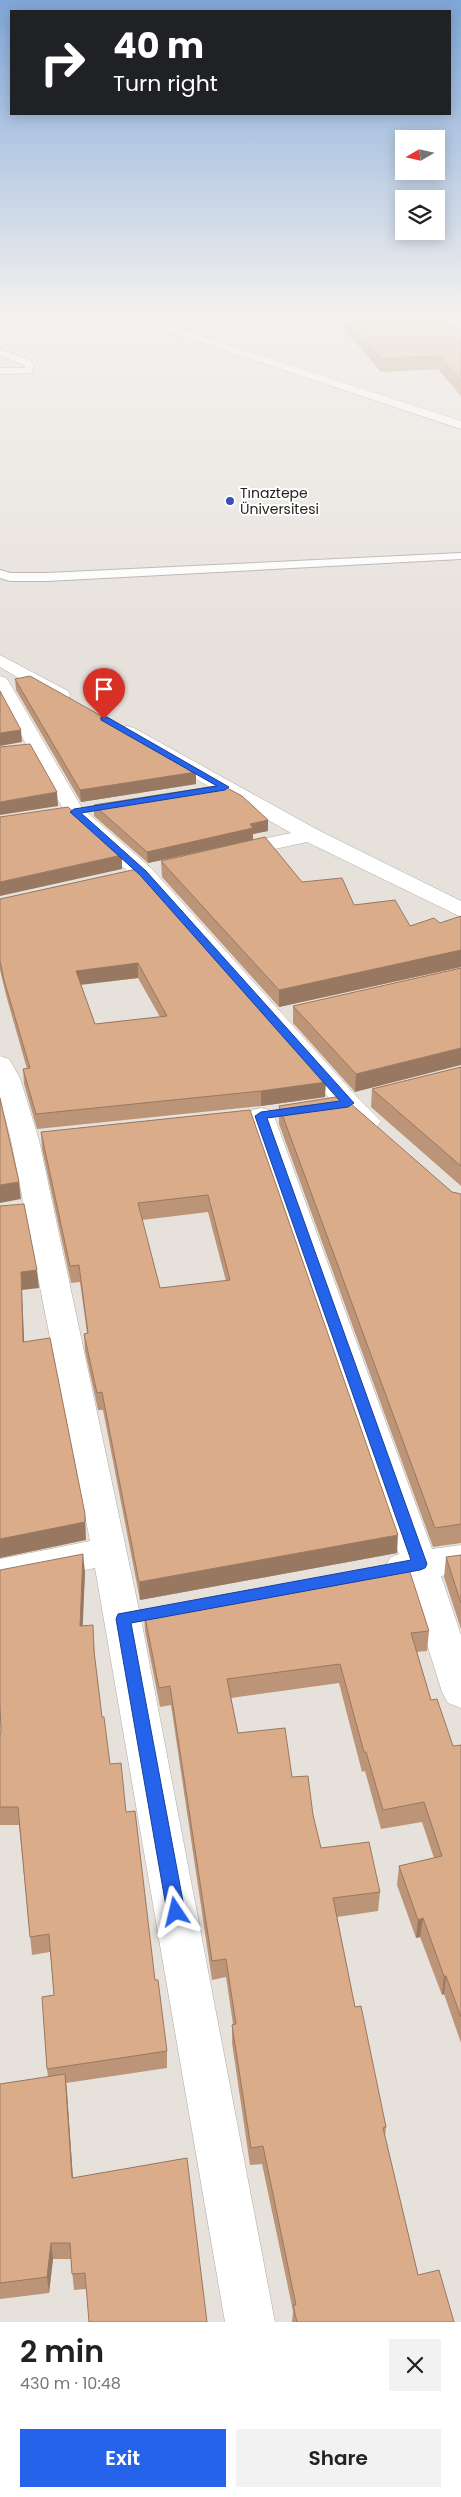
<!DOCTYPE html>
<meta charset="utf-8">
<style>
body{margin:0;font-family:Poppins,sans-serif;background:#f2f2f2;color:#222;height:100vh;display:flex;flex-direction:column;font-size:19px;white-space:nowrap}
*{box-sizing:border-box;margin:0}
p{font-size:16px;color:#767676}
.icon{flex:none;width:28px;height:28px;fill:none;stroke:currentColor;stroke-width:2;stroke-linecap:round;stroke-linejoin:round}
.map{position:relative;height:2322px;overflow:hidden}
.details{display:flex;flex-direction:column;background:#fff;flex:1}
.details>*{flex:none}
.guide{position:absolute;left:10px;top:10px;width:441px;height:105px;border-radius:0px;box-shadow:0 2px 12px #0003;background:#202124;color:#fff;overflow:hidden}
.needle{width:32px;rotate:261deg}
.buttons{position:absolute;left:395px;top:130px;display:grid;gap:10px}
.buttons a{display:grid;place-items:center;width:50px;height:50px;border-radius:0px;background:#fff;box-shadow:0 2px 12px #0003;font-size:25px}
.pin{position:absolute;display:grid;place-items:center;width:42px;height:42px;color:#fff;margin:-51px -21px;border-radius:50% 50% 50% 0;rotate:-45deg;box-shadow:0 0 5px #0007}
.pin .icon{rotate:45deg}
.me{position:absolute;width:55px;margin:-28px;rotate:350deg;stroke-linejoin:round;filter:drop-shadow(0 0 4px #0008)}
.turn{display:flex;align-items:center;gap:18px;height:105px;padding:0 20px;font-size:22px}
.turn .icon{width:65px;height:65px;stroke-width:2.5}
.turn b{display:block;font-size:35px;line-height:42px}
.round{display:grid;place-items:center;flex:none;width:52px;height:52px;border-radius:0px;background:#f2f2f2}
.headline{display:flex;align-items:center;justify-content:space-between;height:85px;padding:0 20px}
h1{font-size:30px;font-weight:600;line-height:38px}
.primary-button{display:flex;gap:10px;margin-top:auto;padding:10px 20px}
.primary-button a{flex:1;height:58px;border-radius:0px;background:#2563eb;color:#fff;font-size:20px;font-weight:600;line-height:58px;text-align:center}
.primary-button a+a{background:#f2f2f2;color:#222}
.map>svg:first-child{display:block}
</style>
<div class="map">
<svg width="461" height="2322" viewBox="0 0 461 2322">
<rect width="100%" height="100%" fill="#e7e1dc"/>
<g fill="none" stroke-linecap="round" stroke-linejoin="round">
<g stroke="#b0aaa6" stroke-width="2">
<g id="lane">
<path d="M440 318H452L461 322V328Z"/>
<path d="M0 349 30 360 34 366 31 373 0 374V368H25V366L0 355Z"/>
<path d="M461 553V559L47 581H10L0 578V570L11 573H47Z"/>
</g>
</g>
<g stroke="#b0aaa6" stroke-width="1">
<g id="street">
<path d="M0 655 68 691 70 695 68 699H54L0 667Z"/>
<path d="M0 676 6 678 9 682 82 808 151 868 357 1097 381 1121 377 1127C359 1131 351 1120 339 1109L135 878 67 816 0 698Z"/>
<path d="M127 726 134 728 318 830 461 901V917L307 842 233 858 225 857 222 852 225 847 291 833 120 736 117 732 120 728Z"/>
<path d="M0 1056 9 1059 20 1078 39 1140 141 1619 275 2322H225L95 1568 0 1587V1559L90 1541 11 1140 0 1099Z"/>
<path d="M261 1108 270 1110 274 1116 432 1549 461 1545V1573L441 1576 461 1635V1708L448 1703 442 1692 407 1580 391 1577 385 1567 391 1557 399 1554 248 1116 252 1110Z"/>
</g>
</g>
<g stroke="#b0aaa6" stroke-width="1">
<path id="secondary" d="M128 318H146L461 421V429Z"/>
</g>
<use href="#lane" fill="#fff" fill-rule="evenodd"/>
<use href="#street" fill="#fff" fill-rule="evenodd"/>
<use href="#secondary" fill="#fff" fill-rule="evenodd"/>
</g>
<g fill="#bc9477" fill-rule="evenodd">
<path d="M346 318 461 338V396L438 369 381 372 345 330Z"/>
<path d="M15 679 170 758 196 772V784L81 802 16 690Z"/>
<path d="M94 805 268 820V831L253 834V840L148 863 94 816Z"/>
<path d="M161 861 302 882 354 905 410 926 440 923 461 916V967L279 1007 162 877Z"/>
<path d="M137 869 325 1097 261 1106 37 1129 24 1084 23 1069H27L6 995 0 970V899ZM138 978 160 1017 95 1024 81 985Z"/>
<path d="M461 968 355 1092 293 1023V1006Z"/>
<path d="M461 1067V1186L371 1107 372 1089Z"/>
<path d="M279 1106 452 1192 461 1194V1543L433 1547 279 1124Z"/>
<path d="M250 1110 397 1553 140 1600 103 1410H98L85 1351 84 1334 87 1333 80 1282 71 1283 42 1149 41 1132ZM208 1212 226 1281 160 1288 142 1220Z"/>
<path d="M461 1555V1629L444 1577 446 1557Z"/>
<path d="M85 1572 82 1626 94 1643 95 1660 102 1717 110 1764 126 1812 155 1980 167 2051V2068L66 2083 73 2178 187 2158 86 2289 74 2290 71 2259H53L49 2293 0 2299V2084L48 2077 47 2069 54 1995 50 1952 32 1955 19 1825H0V1733H1Z"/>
<path d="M144 1612 429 1631 427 1651 417 1652 431 1700 453 1746 461 1745V2043L444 1994 442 1995 420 1937 416 1938 397 1885 399 1866 434 1858 422 1822 381 1829 365 1771 362 1772 339 1683 231 1698 238 1733 292 1777 313 1815 321 1848 380 1892 378 1911 337 1917 355 2007 386 2127 385 2136 418 2275 454 2322H292L293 2311 262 2164 250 2165 232 2043V2025L233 2024 226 1977 212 1980 171 1705 160 1707 145 1631Z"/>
</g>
<g fill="#997861">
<path d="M21 730 22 742 0 746V733Z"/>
<path d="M196 772V784L81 802 80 790Z"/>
<path d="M57 792 58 806 0 815V802Z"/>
<path d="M268 820V831L253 834V840L148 863 147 852Z"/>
<path d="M122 855V869L0 896V882Z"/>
<path d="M461 950V967L279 1007V990Z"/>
<path d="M138 963V978L76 985V971Z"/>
<path d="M461 1048V1065L355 1092 356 1074Z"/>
<path d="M326 1082 325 1097 261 1106V1091Z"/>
<path d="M19 1182 21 1199 0 1203V1185Z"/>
<path d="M37 1270 39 1288 22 1290 25 1360 23 1342 21 1272Z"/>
<path d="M85 1514 86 1540 0 1558V1539Z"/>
<path d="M398 1535 397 1553 140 1600 139 1582Z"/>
<path d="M83 1554 85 1572 82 1644 80 1626Z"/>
<path d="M423 1918 420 1937 416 1938 418 1920Z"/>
<path d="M444 1976H446L444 1994 442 1995Z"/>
<path d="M65 2074 67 2091 74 2195 72 2178Z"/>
<path d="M51 2243 53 2259 49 2293 47 2277Z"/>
</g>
<g fill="#dbac8a" stroke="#997861" fill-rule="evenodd">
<path d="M346 318H441L461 338V381L439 356 381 359Z"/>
<path d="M30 676 155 746 170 758 173 757 196 772 80 790 15 679Z"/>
<path d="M0 691 21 730 0 733Z"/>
<path d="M30 744 57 792 0 802V747Z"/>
<path d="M222 785 242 796 268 820 250 824 253 828 147 852 94 805Z"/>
<path d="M68 807 122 855 0 882V817Z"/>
<path d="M265 837 302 882 342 878 354 905 395 900 410 926 434 918 440 923 461 916V950L279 990 161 861Z"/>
<path d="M137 869 326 1082 261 1091 36 1114 23 1069 30 1068 4 980 0 961V899ZM138 963 167 1016 95 1024 76 971Z"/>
<path d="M461 968V1048L356 1074 293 1006Z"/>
<path d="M461 1067V1166L372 1089Z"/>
<path d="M342 1096 452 1192 461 1194V1524L435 1528 279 1106Z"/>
<path d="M0 1098 19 1182 0 1185Z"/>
<path d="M250 1110 398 1535 139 1582 102 1392 97 1393 84 1334 88 1333 79 1265 70 1266 41 1132ZM208 1195 230 1280 160 1288 138 1203Z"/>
<path d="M24 1204 37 1270 21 1272 23 1342 50 1338 85 1514V1522L0 1539V1206Z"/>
<path d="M83 1554 80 1626 93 1625 94 1651 102 1717H104L110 1764 121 1763 126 1812 135 1811 155 1980H158L167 2051 47 2069 42 1997 54 1995 49 1934 30 1937 18 1807H0V1733H1L0 1703V1570Z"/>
<path d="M461 1555V1603L446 1557Z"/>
<path d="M407 1563 429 1631 411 1633 431 1700 437 1699 453 1746 461 1745V2017L446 1976H444L423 1918 418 1920 399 1866 442 1856 424 1802 383 1810 366 1752H364L340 1664 227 1679 238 1733 285 1728 292 1777 308 1776 313 1815 321 1848 369 1842 380 1892 333 1898 355 2007 361 2006 386 2127 383 2128 418 2275 439 2270 454 2322H297L293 2305H296L263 2146 251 2148 232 2025 236 2024 226 1959 212 1961 170 1686 159 1688 144 1612Z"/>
<path d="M65 2074 72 2178 187 2158 207 2322H89L85 2273 72 2274 70 2243H51L47 2277 0 2283V2084Z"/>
</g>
<linearGradient id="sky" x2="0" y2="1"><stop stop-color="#7fa6d8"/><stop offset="0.49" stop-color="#f4f2ef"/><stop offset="1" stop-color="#f4f2ef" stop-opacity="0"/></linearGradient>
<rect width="461" height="643" fill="url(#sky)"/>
<path fill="#2563eb" stroke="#184099" d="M101 717H107L229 787 225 790 81 813 146 871 354 1103 348 1107 267 1118 427 1564 425 1568 420 1570 131 1623 185 1912 182 1917 176 1920 170 1917 167 1912 116 1619 118 1614 411 1560 255 1116 261 1112 340 1101 140 875 70 812 74 809 217 786 101 720Z"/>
<circle fill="#3a4dc0" stroke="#fff" stroke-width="2" cx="230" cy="501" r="5"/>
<g text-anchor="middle" stroke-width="4" stroke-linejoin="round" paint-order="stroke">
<g font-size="14" fill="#262422" stroke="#fff" text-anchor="start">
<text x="240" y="498">Tınaztepe<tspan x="240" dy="16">Üniversitesi</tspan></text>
</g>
</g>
</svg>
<div class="buttons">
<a><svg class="needle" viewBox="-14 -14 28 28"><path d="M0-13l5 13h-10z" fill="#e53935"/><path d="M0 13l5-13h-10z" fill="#767676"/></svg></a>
<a><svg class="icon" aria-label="layers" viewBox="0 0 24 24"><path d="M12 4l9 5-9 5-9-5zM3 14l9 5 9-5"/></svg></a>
</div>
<div class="pin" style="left:104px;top:719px;background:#d93025"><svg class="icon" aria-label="arrive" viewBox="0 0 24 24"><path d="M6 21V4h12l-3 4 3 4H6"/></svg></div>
<svg class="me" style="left:176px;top:1912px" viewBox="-20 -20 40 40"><path d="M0-17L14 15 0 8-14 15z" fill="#2563eb" stroke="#fff" stroke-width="4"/></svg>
<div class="guide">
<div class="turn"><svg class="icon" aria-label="right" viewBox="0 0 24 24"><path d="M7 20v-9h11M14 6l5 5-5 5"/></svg><div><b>40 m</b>Turn right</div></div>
</div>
</div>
<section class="details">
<div class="headline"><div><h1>2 min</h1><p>430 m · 10:48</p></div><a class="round"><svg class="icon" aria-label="close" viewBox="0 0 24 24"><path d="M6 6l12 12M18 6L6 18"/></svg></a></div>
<div class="primary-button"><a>Exit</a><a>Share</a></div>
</section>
